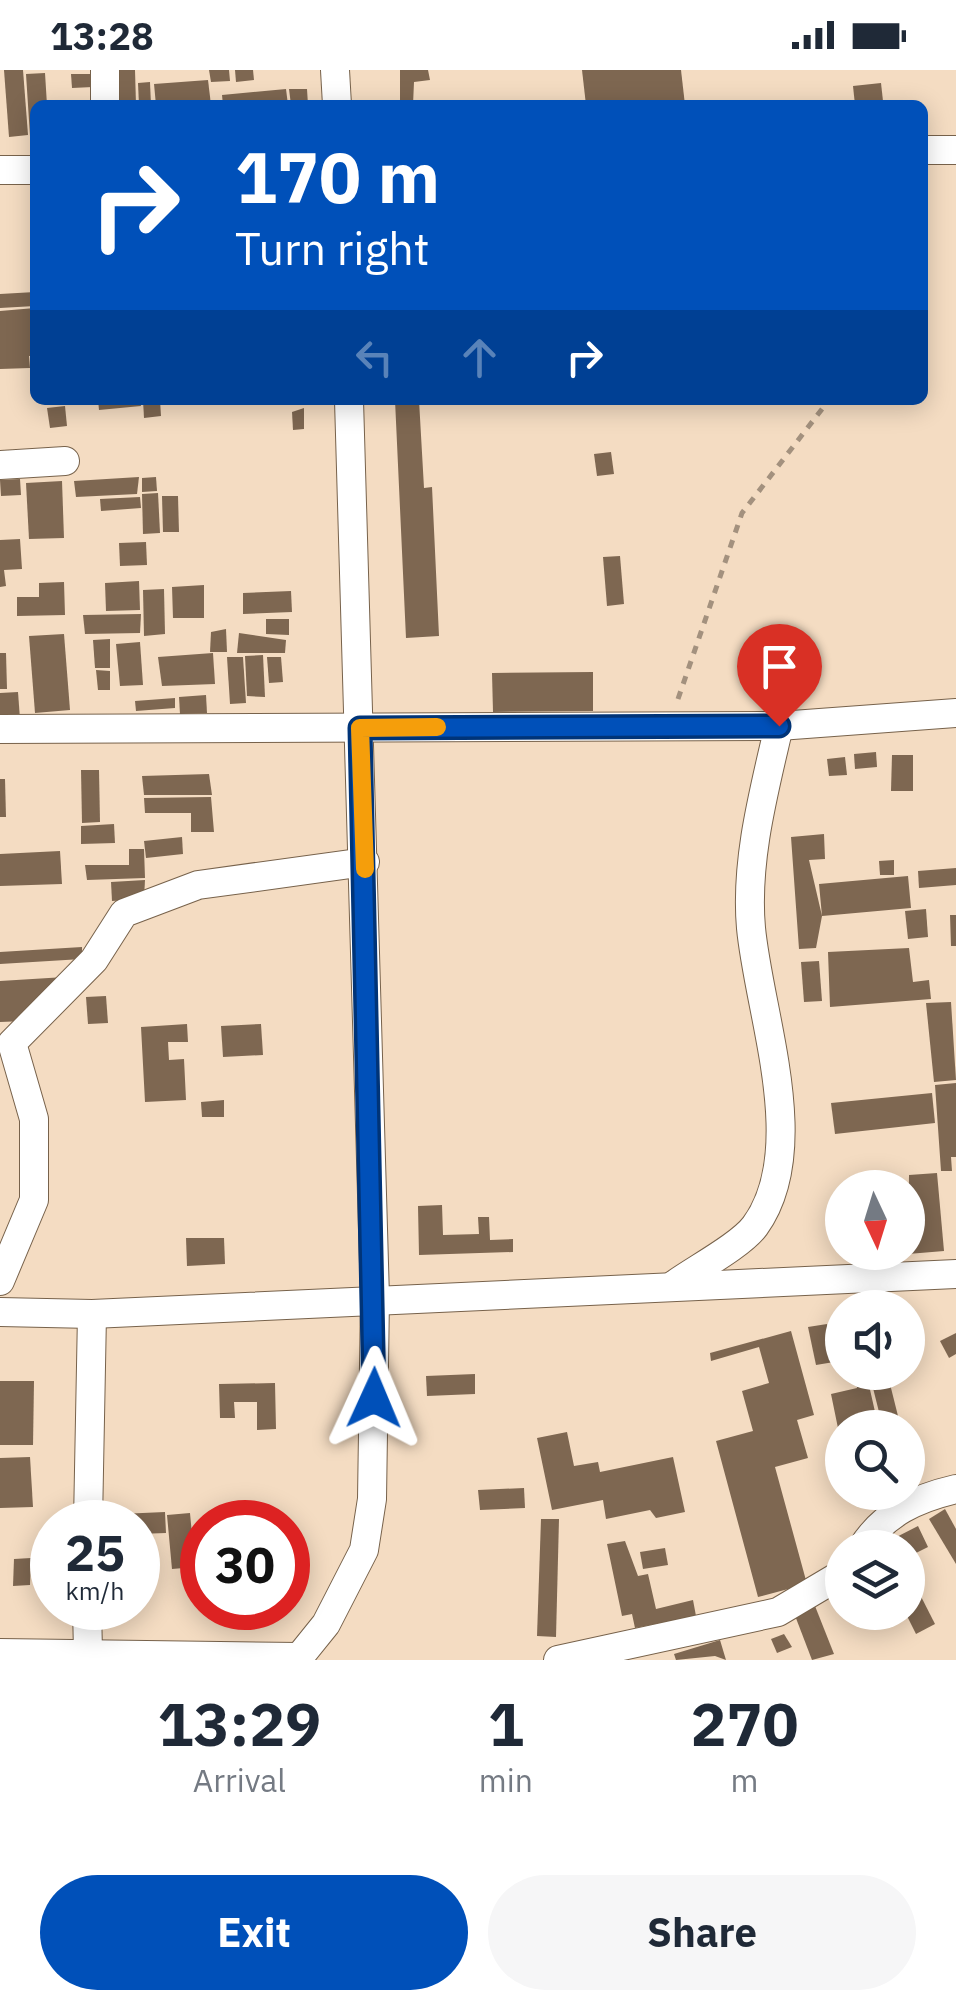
<!DOCTYPE html>
<style>
body{margin:0;font-family:"IBM Plex Sans",sans-serif;background:#f6f6f7;color:#1f2937;height:100vh;display:flex;flex-direction:column;font-size:38px;white-space:nowrap}
*{box-sizing:border-box;margin:0}
p{font-size:32px;color:#747a83}
.icon{flex:none;width:55px;height:55px;fill:none;stroke:currentColor;stroke-width:2;stroke-linecap:round;stroke-linejoin:round}
.map{position:relative;height:1590px;overflow:hidden}
.details{display:flex;flex-direction:column;background:#fff;flex:1}
.details>*{flex:none}
.guide{position:absolute;left:30px;top:30px;width:898px;height:305px;border-radius:15px;box-shadow:0 5px 25px #0003;background:#0050b9;color:#fff;overflow:hidden}
.needle{width:65px;rotate:176deg}
.fabs{position:absolute;left:825px;top:1100px;display:grid;gap:20px}
.fabs a{display:grid;place-items:center;width:100px;height:100px;border-radius:50%;background:#fff;box-shadow:0 5px 25px #0003;font-size:50px}
.speed{position:absolute;left:30px;top:1430px;display:flex;gap:20px;font-size:50px;font-weight:700;text-align:center}
.speed>*{display:grid;place-content:center;width:130px;height:130px;border-radius:50%;background:#fff;box-shadow:0 5px 25px #0003;line-height:1}
.speed small{font-size:25px;font-weight:400}
.speed .limit{border:15px solid #d22;background:#fff;color:#111}
.pin{position:absolute;display:grid;place-items:center;width:85px;height:85px;color:#fff;margin:-102px -42px;border-radius:50% 50% 50% 0;rotate:-45deg;box-shadow:0 0 10px #0007}
.pin .icon{rotate:45deg}
.me{position:absolute;width:110px;margin:-55px;rotate:1deg;stroke-linejoin:round;filter:drop-shadow(0 0 8px #0008)}
.turn{display:flex;align-items:center;gap:35px;height:210px;padding:0 40px;font-size:45px}
.turn .icon{width:130px;height:130px;stroke-width:2.5}
.turn b{display:block;font-size:70px;line-height:85px}
.lanes{display:flex;align-items:center;height:95px;padding:0 40px;background:#0003;justify-content:center;gap:50px;direction:ltr}
.lanes .off{opacity:.35}
.eta{display:flex;justify-content:space-evenly;align-items:center;height:170px;text-align:center}
.eta b{font-size:60px;font-weight:800;line-height:70px}
.button{display:flex;gap:20px;margin-top:auto;padding:20px 40px}
.button a{flex:1;height:115px;border-radius:60px;background:#0050b9;color:#fff;font-size:40px;font-weight:800;line-height:115px;text-align:center}
.button a+a{background:#f6f6f7;color:#1f2937}
.status{display:flex;justify-content:space-between;align-items:center;height:70px;padding:0 50px;background:#fff;direction:ltr}
.status svg{height:28px;fill:currentColor}
.map>svg:first-child{display:block}
</style>
<div class="status"><b>13:28</b><svg viewBox="0 0 49 12"><path d="M0 12V9h3v3zM5 12V6h3v6zM10 12V3h3v9zM15 12V0h3v12zM26 1h20v11H26zM47 4h2v5h-2z"/></svg></div>
<div class="map">
<svg width="956" height="1590" viewBox="0 0 956 1590">
<rect width="100%" height="100%" fill="#f4dcc2"/>
<g fill="#7e6751">
<path d="M4 0H23L28 65 9 67Z"/>
<path d="M116 0H135L136 35H118Z"/>
<path d="M209 0H229L230 11 211 12Z"/>
<path d="M235 0H253L254 10 236 12Z"/>
<path d="M400 0H428L430 10 414 12 413 35H400Z"/>
<path d="M582 0H681L685 35H586Z"/>
<path d="M45 3 47 35H35V65L30 66 26 4Z"/>
<path d="M71 4H92L93 17 72 18Z"/>
<path d="M208 10 211 35H156L154 14Z"/>
<path d="M150 12 151 35H139L138 13Z"/>
<path d="M881 13 883 31 855 35 853 16Z"/>
<path d="M286 19 288 35H223L222 25Z"/>
<path d="M289 19H307L308 35H291Z"/>
<path d="M35 222V236L0 238V224Z"/>
<path d="M35 238V286H29L30 298 0 299V241Z"/>
<path d="M98 330H140L141 336 99 340Z"/>
<path d="M143 330H160L161 346 144 348Z"/>
<path d="M395 330H419L424 418 432 417 439 566 406 568Z"/>
<path d="M65 336 67 356 50 358 47 338Z"/>
<path d="M304 338V359L293 360 292 342Z"/>
<path d="M611 382 614 404 597 406 594 384Z"/>
<path d="M139 407 137 424 76 427 74 411Z"/>
<path d="M156 407 157 421 142 422V408Z"/>
<path d="M20 409 21 425 1 426 0 410Z"/>
<path d="M62 411 64 468 29 469 26 413Z"/>
<path d="M158 423 160 463 143 464 142 424Z"/>
<path d="M162 426H178L179 462H163Z"/>
<path d="M140 427 141 438 101 441 100 429Z"/>
<path d="M20 469 22 499 4 500 6 516 0 517V470Z"/>
<path d="M146 472 147 495 120 496 119 473Z"/>
<path d="M620 486 624 534 607 536 603 487Z"/>
<path d="M139 511 140 540 106 541 105 513Z"/>
<path d="M64 512 65 545 17 546V527H39V513Z"/>
<path d="M204 515V548H173L172 517Z"/>
<path d="M164 519 165 564 144 566 143 520Z"/>
<path d="M291 521 292 542 243 544V523Z"/>
<path d="M141 544 140 563 85 564 83 545Z"/>
<path d="M266 549H289V565L266 564Z"/>
<path d="M226 559 227 582H210L211 562Z"/>
<path d="M239 563 286 570 285 583H237Z"/>
<path d="M64 564 70 640 35 643 29 566Z"/>
<path d="M110 569V598H95L93 570Z"/>
<path d="M140 572 143 615 120 616 116 574Z"/>
<path d="M0 583H6L7 619H0Z"/>
<path d="M213 583 215 614 162 616 158 587Z"/>
<path d="M263 585 265 627 247 626 245 586Z"/>
<path d="M227 587H243L246 633 230 634Z"/>
<path d="M267 587H281L283 612 269 613Z"/>
<path d="M96 600 110 601V620H98Z"/>
<path d="M593 602V641L493 642 492 603Z"/>
<path d="M18 622 20 649 0 650V623Z"/>
<path d="M206 625 207 643 180 644 179 627Z"/>
<path d="M175 628V638L136 641 135 631Z"/>
<path d="M876 682 877 697 855 699 854 684Z"/>
<path d="M892 685H913V721H891Z"/>
<path d="M845 687 847 705 829 706 827 689Z"/>
<path d="M81 700H99L100 752 82 753Z"/>
<path d="M209 704 212 725H144L142 706Z"/>
<path d="M0 709H5L6 747H0Z"/>
<path d="M211 727 214 762H191V743H145L144 728Z"/>
<path d="M114 754 115 773 81 774V756Z"/>
<path d="M824 764 825 789 809 790 822 846 819 814 908 806 911 838 822 846 816 878 799 879 791 767Z"/>
<path d="M182 767 183 784 146 788 144 771Z"/>
<path d="M129 779H144L145 808 87 810 85 795H129Z"/>
<path d="M60 781 62 814 0 816V784Z"/>
<path d="M894 790V805H880L879 791Z"/>
<path d="M956 798V815L919 818 918 801Z"/>
<path d="M145 810 144 829 112 831 111 812Z"/>
<path d="M926 839 928 867 908 869 905 841Z"/>
<path d="M950 845H956V876H951Z"/>
<path d="M82 877V889L0 894V882Z"/>
<path d="M909 878 913 912 929 910 931 929 830 937 828 882Z"/>
<path d="M819 891 822 931 804 932 801 892Z"/>
<path d="M65 907 25 951 0 952V911Z"/>
<path d="M106 926 108 953 88 954 86 927Z"/>
<path d="M951 932 956 1010 934 1012 926 933Z"/>
<path d="M187 954 188 972H168L169 990 184 989 186 1030 145 1032 141 957Z"/>
<path d="M261 954 263 985 223 987 221 956Z"/>
<path d="M956 1013V1087H951L952 1101H941L935 1015Z"/>
<path d="M932 1023 935 1053 835 1064 831 1033Z"/>
<path d="M224 1030V1047H202L201 1032Z"/>
<path d="M937 1103 944 1181 908 1184 909 1105Z"/>
<path d="M442 1135 443 1165 479 1164 478 1147H489L490 1170 513 1169V1182L419 1185 418 1136Z"/>
<path d="M186 1168H224L225 1194 187 1196Z"/>
<path d="M827 1254 834 1292 816 1295 808 1257Z"/>
<path d="M791 1261 814 1345 797 1350 808 1388 775 1397 807 1514 758 1527 716 1371 753 1361 742 1321 769 1313 759 1277 711 1291 710 1283Z"/>
<path d="M956 1263V1284L949 1288 940 1271Z"/>
<path d="M854 1302H866L878 1355 842 1358 839 1363 831 1324 857 1318Z"/>
<path d="M869 1302H887L901 1358H883Z"/>
<path d="M475 1304V1324L427 1326 426 1306Z"/>
<path d="M0 1311H34L33 1375H0Z"/>
<path d="M275 1313 276 1359 257 1360V1332H234L235 1348H220L219 1314Z"/>
<path d="M567 1362 574 1396 598 1392 600 1402 673 1387 685 1442 656 1448 650 1440 606 1449 603 1430 552 1440 537 1368Z"/>
<path d="M30 1387 33 1437 0 1438V1388Z"/>
<path d="M524 1418 525 1438 480 1440 478 1420Z"/>
<path d="M945 1439 956 1459V1494L929 1449Z"/>
<path d="M165 1442 166 1463 138 1464V1452H121L120 1444Z"/>
<path d="M190 1443 195 1497 172 1499 167 1445Z"/>
<path d="M541 1449H559L556 1567 537 1566Z"/>
<path d="M918 1456 928 1477 908 1487V1478H875Z"/>
<path d="M625 1471 638 1506 648 1504 656 1539 693 1530 696 1546 635 1558 632 1544 622 1546 607 1474Z"/>
<path d="M202 1476V1522H199L198 1477Z"/>
<path d="M665 1478 668 1495 643 1499 640 1482Z"/>
<path d="M31 1488 30 1515 13 1516 14 1489Z"/>
<path d="M908 1501 935 1554 916 1564 905 1542Z"/>
<path d="M815 1536 834 1584 812 1590 794 1543Z"/>
<path d="M784 1564 792 1577 777 1583 771 1569Z"/>
<path d="M720 1570 726 1590 715 1586 676 1590 674 1584Z"/>
</g>
<g fill="none" stroke-linecap="round" stroke-linejoin="round">
<g stroke="#77624b" stroke-width="30">
<g id="minor">
<path d="M105 0V35"/>
<path d="M335 0 337 35"/>
<path d="M922 80H956"/>
<path d="M0 100H35"/>
<path d="M0 395 65 391"/>
<path d="M0 659 779 656 956 643"/>
<path d="M0 1211 34 1130V1049L12 973 94 890 124 843 198 815 365 792"/>
<path d="M675 1214C696 1199 741 1175 755 1156 811 1079 759 944 751 858 745 791 764 721 779 656"/>
<path d="M0 1242 92 1244 956 1204"/>
<path d="M88 1452 92 1244"/>
<path d="M862 1478C884 1443 917 1428 956 1419"/>
<path d="M87 1538 88 1582"/>
<path d="M0 1583 299 1587"/>
<path d="M297 1590 326 1554 364 1480 372 1429 375 1228 349 330"/>
<path d="M558 1590 778 1542 842 1504"/>
</g>
</g>
<path stroke="#a3917e" stroke-width="5" stroke-dasharray="8 8" stroke-linecap="butt" d="M678 629 742 443 829 330"/>
<use href="#minor" stroke="#fff" stroke-width="28"/>
</g>
<g fill="none" stroke-linecap="round" stroke-linejoin="round">
<g stroke="#003478" stroke-width="25">
<path id="route" d="M374 1328 360 658 779 656"/>
</g>
<use href="#route" stroke="#0050b9" stroke-width="18"/>
<path stroke="#f59e0b" stroke-width="18" d="M365 799 360 658 437 657"/>
</g>
</svg>
<div class="fabs">
<a><svg class="needle" viewBox="-14 -14 28 28"><path d="M0-13l5 13h-10z" fill="#e53935"/><path d="M0 13l5-13h-10z" fill="#747a83"/></svg></a>
<a><svg class="icon" aria-label="sound" viewBox="0 0 24 24"><path d="M4 9h4l5-4v14l-5-4H4zM17 9q2 3 0 6"/></svg></a>
<a><svg class="icon" aria-label="search" viewBox="0 0 24 24"><circle cx="10" cy="10" r="6"/><path d="M15 15l6 6"/></svg></a>
<a><svg class="icon" aria-label="layers" viewBox="0 0 24 24"><path d="M12 4l9 5-9 5-9-5zM3 14l9 5 9-5"/></svg></a>
</div>
<div class="speed"><div>25<small>km/h</small></div><div class="limit">30</div></div>
<div class="pin" style="left:779px;top:656px;background:#d93025"><svg class="icon" aria-label="arrive" viewBox="0 0 24 24"><path d="M6 21V4h12l-3 4 3 4H6"/></svg></div>
<svg class="me" style="left:374px;top:1328px" viewBox="-20 -20 40 40"><path d="M0-17L14 15 0 8-14 15z" fill="#0050b9" stroke="#fff" stroke-width="4"/></svg>
<div class="guide">
<div class="turn"><svg class="icon" aria-label="right" viewBox="0 0 24 24"><path d="M7 20v-9h11M14 6l5 5-5 5"/></svg><div><b>170 m</b>Turn right</div></div>
<div class="lanes"><svg class="icon off" aria-label="left" viewBox="0 0 24 24"><path d="M17 20v-9H6M10 6l-5 5 5 5"/></svg><svg class="icon off" aria-label="ahead" viewBox="0 0 24 24"><path d="M12 20V5M6 11l6-6 6 6"/></svg><svg class="icon" aria-label="right" viewBox="0 0 24 24"><path d="M7 20v-9h11M14 6l5 5-5 5"/></svg></div>
</div>
</div>
<section class="details">
<div class="eta">
<div><b>13:29</b><p>Arrival</p></div>
<div><b>1</b><p>min</p></div>
<div><b>270</b><p>m</p></div>
</div>
<div class="button"><a>Exit</a><a>Share</a></div>
</section>
